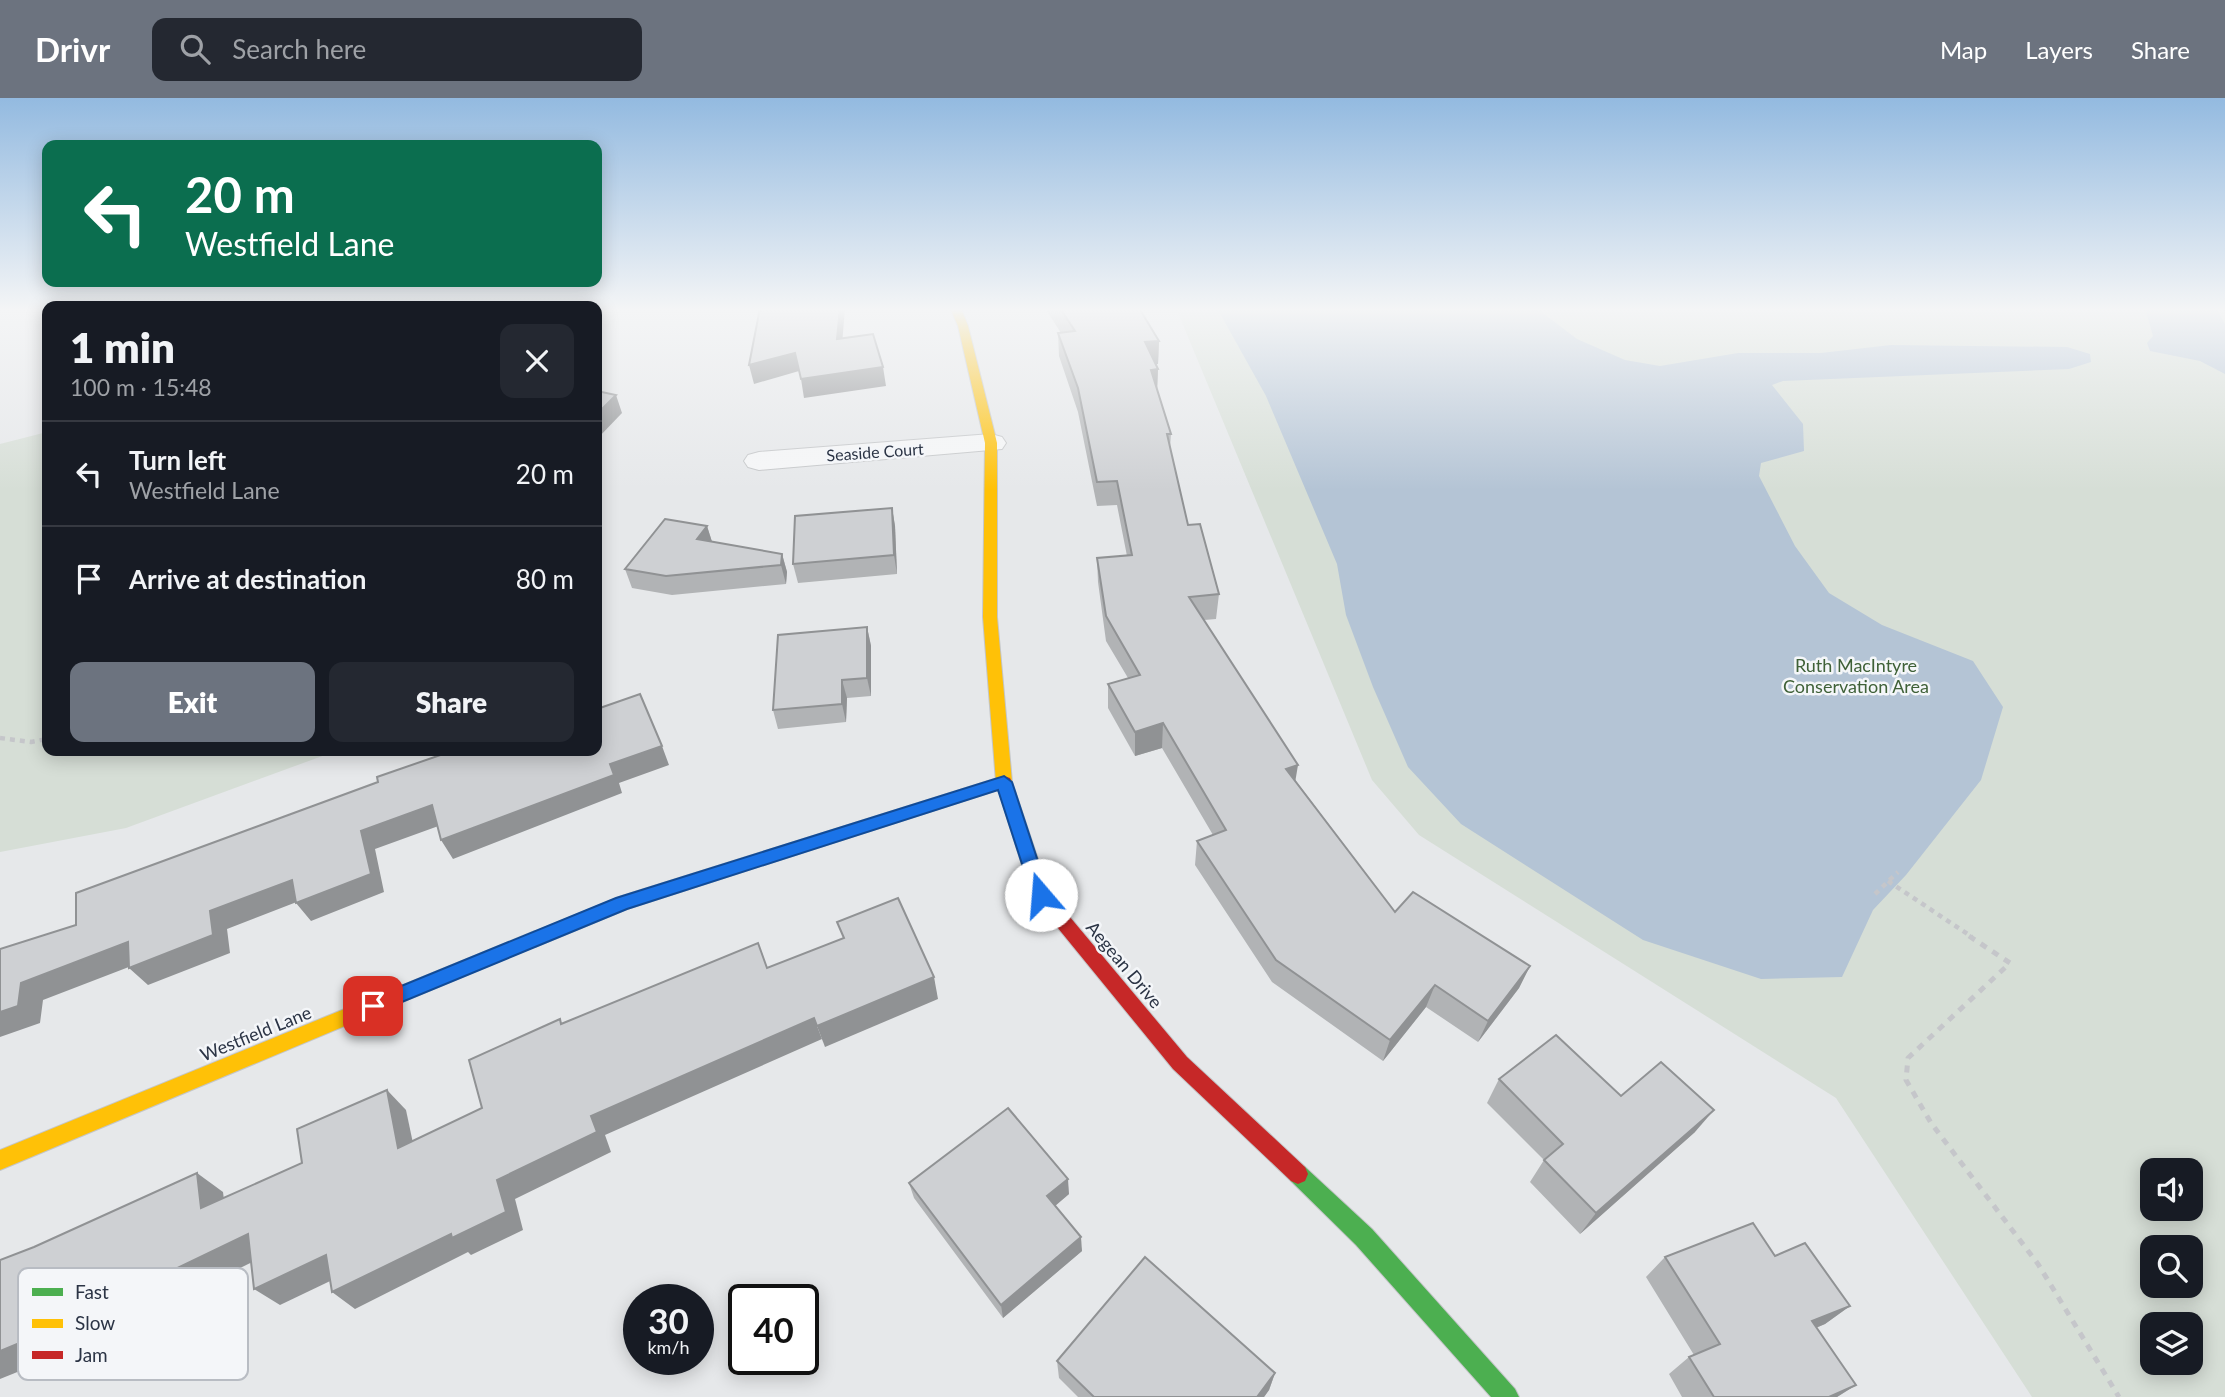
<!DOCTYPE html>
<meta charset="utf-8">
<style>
body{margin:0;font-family:Lato,sans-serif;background:#242831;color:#f1f3f6;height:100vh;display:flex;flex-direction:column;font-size:26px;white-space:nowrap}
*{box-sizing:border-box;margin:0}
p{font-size:23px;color:#9ea1a6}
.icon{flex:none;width:38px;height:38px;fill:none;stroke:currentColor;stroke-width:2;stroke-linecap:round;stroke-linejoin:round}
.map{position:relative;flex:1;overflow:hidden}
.side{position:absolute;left:42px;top:203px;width:560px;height:455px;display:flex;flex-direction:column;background:#171b24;border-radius:14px;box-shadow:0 4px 18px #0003}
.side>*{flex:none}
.hud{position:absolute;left:42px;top:42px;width:560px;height:147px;border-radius:14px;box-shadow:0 4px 18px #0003;background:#0b6e4f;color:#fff;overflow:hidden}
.buttons{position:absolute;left:2140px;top:1060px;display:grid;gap:14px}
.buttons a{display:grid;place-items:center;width:63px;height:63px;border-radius:14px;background:#171b24;box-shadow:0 4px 18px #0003;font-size:35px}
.speed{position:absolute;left:623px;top:1186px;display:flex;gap:14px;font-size:35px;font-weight:700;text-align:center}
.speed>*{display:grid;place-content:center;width:91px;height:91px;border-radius:50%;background:#171b24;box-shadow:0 4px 18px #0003;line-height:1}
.speed small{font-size:18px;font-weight:400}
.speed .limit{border:4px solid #111;border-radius:10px;background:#fff;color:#111}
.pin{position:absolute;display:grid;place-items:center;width:60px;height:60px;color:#fff;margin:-30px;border-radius:14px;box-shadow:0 4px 10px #0006}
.me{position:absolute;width:77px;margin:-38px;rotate:342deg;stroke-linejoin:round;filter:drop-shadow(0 0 5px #0008)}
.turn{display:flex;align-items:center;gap:24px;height:147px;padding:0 28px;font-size:32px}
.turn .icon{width:91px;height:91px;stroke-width:2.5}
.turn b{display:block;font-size:49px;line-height:60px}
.round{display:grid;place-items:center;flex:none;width:74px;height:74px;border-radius:14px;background:#242831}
.summary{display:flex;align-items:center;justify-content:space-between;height:119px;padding:0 28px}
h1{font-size:42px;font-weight:800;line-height:52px}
.button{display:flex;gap:14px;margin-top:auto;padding:14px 28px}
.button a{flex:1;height:80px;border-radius:14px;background:#6c737f;color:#fff;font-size:28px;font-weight:800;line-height:80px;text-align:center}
.button a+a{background:#242831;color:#f1f3f6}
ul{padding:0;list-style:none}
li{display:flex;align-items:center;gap:21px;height:105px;padding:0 28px;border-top:2px solid #363941}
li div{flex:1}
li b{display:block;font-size:26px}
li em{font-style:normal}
header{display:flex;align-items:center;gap:42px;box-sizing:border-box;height:98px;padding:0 35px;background:#6c737f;color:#fff}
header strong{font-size:33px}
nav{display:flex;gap:38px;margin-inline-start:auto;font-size:24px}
.search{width:490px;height:63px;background:#242831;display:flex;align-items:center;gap:18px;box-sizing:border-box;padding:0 24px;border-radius:14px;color:#9ea1a6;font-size:26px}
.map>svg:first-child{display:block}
</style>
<header>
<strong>Drivr</strong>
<div class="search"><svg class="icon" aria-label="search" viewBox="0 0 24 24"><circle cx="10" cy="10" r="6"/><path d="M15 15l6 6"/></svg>Search here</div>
<nav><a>Map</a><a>Layers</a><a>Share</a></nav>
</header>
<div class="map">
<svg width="2225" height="1299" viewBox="0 0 2225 1299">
<rect width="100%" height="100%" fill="#e6e8ea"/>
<g fill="#d6ded6" fill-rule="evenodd">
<path d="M1176 210H2225V1299H2032L1836 1000 1419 737 1372 682ZM2152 1073H2191V1111H2152ZM2152 1150H2191V1188H2152ZM2152 1227H2191V1265H2152Z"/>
<path d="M47 334V653H336L126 730 0 754V346Z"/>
</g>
<g fill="#b4c4d5">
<path d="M1217 210H1536L1577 241 1625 262 1660 268 1738 255H1821L1891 247 2067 249 2090 256 2091 264 2069 271 1783 283 1772 287 1803 326 1804 353 1761 365 1759 378 1795 448 1829 495 1882 527 1973 563 2003 609 1981 682 1906 777 1873 812 1842 879 1761 881 1643 842 1461 726 1408 669 1373 589 1346 517 1337 466 1266 298Z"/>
<path d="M2145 210H2216L2225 226V276L2200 263 2150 253 2147 245 2153 238Z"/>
</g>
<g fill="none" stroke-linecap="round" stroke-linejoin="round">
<g stroke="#c4c6c8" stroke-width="2">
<path id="street" d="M991 336 1002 339 1006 345 1002 351 759 372 748 369 744 363 748 357 759 354Z"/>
</g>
<g stroke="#c4c6c8" stroke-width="2">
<path id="fast" d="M1298 1066 1305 1069 1372 1131 1515 1291 1519 1299H1491L1356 1147 1291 1083 1288 1076 1291 1069Z"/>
</g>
<g stroke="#c4c6c8" stroke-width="2">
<g id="slow">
<path d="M950 210H961L968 228 997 345V519L1012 684 1040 767 1037 772 1031 774 1025 772 1022 767 996 684 983 519 985 345 958 228Z"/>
<path d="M535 833 541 836 544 841 541 846 0 1072V1052Z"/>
</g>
</g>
<g stroke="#c4c6c8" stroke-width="2">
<g id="jam">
<path d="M1004 678 1010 680 1012 684 1010 688 627 811 535 849 529 846 526 841 529 836 622 798Z"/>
<path d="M1031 760 1037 762 1049 794 1187 959 1305 1069 1308 1076 1305 1083 1298 1086 1291 1083 1173 971 1035 802 1022 767 1025 762Z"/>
</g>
</g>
<g stroke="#c5c6ca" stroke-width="4.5" stroke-dasharray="5 5" stroke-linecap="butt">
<path d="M0 640 31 644 47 641"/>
<path d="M1888 783 1972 839"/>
<path d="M1875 796 1898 774"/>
</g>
<path stroke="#c5c6ca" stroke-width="5" stroke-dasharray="7 7" stroke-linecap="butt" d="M1969 838 2010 865 1908 960 1906 982 1931 1025 2038 1166 2119 1299"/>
<use href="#street" fill="#f5f6f7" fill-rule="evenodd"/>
<use href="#fast" fill="#4caf50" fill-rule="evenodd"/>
<use href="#slow" fill="#ffc107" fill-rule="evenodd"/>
<use href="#jam" fill="#c62828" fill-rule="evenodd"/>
</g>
<g fill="#b1b3b5">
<path d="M1045 210H1139L1159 243 1158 266H1156L1158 271 1157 292 1171 336 1170 350 1188 427 1219 496 1216 521 1204 522 1296 683 1395 814 1530 868 1519 890 1478 944 1426 909 1383 963 1272 884 1195 767 1197 743 1213 737 1162 650 1135 658 1108 610V586L1128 580 1106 543 1098 484 1097 460 1127 458 1117 407 1097 408 1078 314 1059 258 1058 235H1061Z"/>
<path d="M892 410 895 428 897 476 798 485 793 466Z"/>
<path d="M707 428 712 444 782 456 787 474 786 486 672 497 632 490 625 471Z"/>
<path d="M867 529 871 548V598L847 600 846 624 778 631 773 612Z"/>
<path d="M1499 981 1621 998 1695 1034 1580 1136 1530 1084 1544 1062 1487 1005Z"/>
<path d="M909 1085 1069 1096 1055 1108 1082 1153 1003 1220 914 1100Z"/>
<path d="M1775 1158 1850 1208 1825 1226 1816 1230 1856 1287 1837 1299H1682L1669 1276 1689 1259 1694 1257 1646 1179 1665 1159Z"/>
<path d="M1057 1263 1275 1275 1269 1292 1264 1299H1078L1059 1280Z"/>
</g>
<g fill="#909294">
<path d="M840 210H845L841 259 837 241Z"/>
<path d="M1159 243 1158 266 1145 268V244Z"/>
<path d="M795 255 799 273 754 286 749 267Z"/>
<path d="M883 269 886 288 804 300 801 281Z"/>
<path d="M1158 271 1157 294 1151 272Z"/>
<path d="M616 297 622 315 597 341V316Z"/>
<path d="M892 410 895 428 897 476 894 457Z"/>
<path d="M707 428 713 447 697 441Z"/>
<path d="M782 456 787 474 786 486 781 467Z"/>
<path d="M867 529 871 548V598L867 580Z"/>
<path d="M842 582 847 600 846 624 842 606Z"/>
<path d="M1163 625 1162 650 1135 658V634Z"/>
<path d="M662 648 669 667 619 685 622 695 453 761 441 742 610 666Z"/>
<path d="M1298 667 1294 691 1286 671Z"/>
<path d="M432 707 444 726 375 751 384 794 311 823 296 805 361 733Z"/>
<path d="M292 782 307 800 227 831 230 855 148 887 129 870 210 813Z"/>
<path d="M128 844 147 862 43 902 40 925 0 939V914L21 885Z"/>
<path d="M1530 868 1519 890 1478 944 1488 923Z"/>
<path d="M934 879 938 901 825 949 817 928Z"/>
<path d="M1435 887 1426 909 1383 963 1390 942Z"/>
<path d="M814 920 822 941 605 1037 611 1054 515 1101 523 1132 471 1157 468 1154 355 1211 332 1194 591 1018Z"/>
<path d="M387 992 406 1012 418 1069 398 1050Z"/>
<path d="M1714 1012 1695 1034 1580 1136 1596 1115Z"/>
<path d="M197 1075 223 1094 227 1128 201 1110Z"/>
<path d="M1068 1081 1069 1096 1049 1113 1047 1098Z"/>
<path d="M248 1136 273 1154 67 1254 0 1281V1253Z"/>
<path d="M1081 1139 1082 1153 1003 1220 1001 1207Z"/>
<path d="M326 1157 349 1174 280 1207 254 1191Z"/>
<path d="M1850 1208 1825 1226 1788 1241 1812 1223Z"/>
<path d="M1275 1275 1269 1292 1264 1299H1257Z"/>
<path d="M1856 1287 1837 1299H1829Z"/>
</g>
<g fill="#ced0d3" stroke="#909294" stroke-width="2">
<path d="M760 210H840L837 241 873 236 883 269 801 281 795 255 749 267Z"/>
<path d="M1060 210H1139L1159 243 1145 244 1158 271 1151 272 1171 336H1167L1188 427 1200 426 1219 496 1189 499 1298 667 1286 671 1395 814 1413 794 1530 868 1488 923 1435 887 1390 942 1276 862 1197 743 1226 732 1163 625 1135 634 1108 586 1140 577 1106 518 1097 460 1132 457 1117 383 1097 384 1078 290 1058 235 1075 233Z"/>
<path d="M597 293 616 297 597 316Z"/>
<path d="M892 410 894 457 793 466 795 418Z"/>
<path d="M665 421 707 428 697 441 782 456 781 467 666 478 625 471Z"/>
<path d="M867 529V580L842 582V606L773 612 778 537Z"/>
<path d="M640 596 662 648 610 666 614 677 441 742 432 707 361 733 371 776 296 805 292 782 210 813 213 837 129 870 128 844 21 885 18 908 0 914V851L76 827V795L378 684 377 679 452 653H597V611Z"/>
<path d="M898 800 934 879 817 928 814 920 591 1018 597 1034 497 1082 506 1114 452 1140 451 1136 332 1194 326 1157 254 1191 248 1136 34 1239 0 1253V1162L34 1149 197 1075 201 1110 302 1065 297 1031 387 992 398 1050 482 1010 469 962 560 921 561 926 758 845 767 870 844 840 837 824Z"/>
<path d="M1556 937 1621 998 1661 964 1714 1012 1596 1115 1544 1062 1563 1046 1499 981Z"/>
<path d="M1008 1010 1068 1081 1047 1098 1081 1139 1001 1207 909 1085Z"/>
<path d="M1753 1125 1775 1158 1805 1145 1850 1208 1812 1223 1856 1287 1829 1299H1714L1689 1259 1720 1246 1665 1159Z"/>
<path d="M1145 1159 1275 1275 1257 1299H1094L1057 1263Z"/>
</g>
<linearGradient id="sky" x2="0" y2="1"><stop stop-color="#93bae0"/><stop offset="0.54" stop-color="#f4f5f6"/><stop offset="1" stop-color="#f4f5f6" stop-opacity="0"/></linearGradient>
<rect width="2225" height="392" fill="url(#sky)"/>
<path fill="#1a73e8" stroke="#114b97" stroke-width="2" d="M1004 678 1012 684 1049 797 1047 802 1041 804 1034 802 1032 797 998 692 627 811 373 916 367 914 364 908 367 902 616 800Z"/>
<g text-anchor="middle" stroke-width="5" stroke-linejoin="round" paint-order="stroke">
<g font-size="16" fill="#2b3445" stroke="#f4f6f9">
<text transform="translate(875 354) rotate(-4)" y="6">Seaside Court</text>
</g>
<g font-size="18" fill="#3f6138" stroke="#f4f6f9">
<text x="1856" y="574">Ruth MacIntyre<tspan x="1856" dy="21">Conservation Area</tspan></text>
</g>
<g font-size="18" fill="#2b3445" stroke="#f4f6f9">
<text transform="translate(1124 867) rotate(50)" y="6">Aegean Drive</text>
<text transform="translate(256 936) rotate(-22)" y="6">Westfield Lane</text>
</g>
</g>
<rect x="18" y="1170" width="230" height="112" rx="10" fill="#f4f6f9" stroke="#b8bcc3" stroke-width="2"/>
<rect x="32" y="1190" width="31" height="8" fill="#4caf50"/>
<rect x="32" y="1221" width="31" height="9" fill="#ffc107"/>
<rect x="32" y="1253" width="31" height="8" fill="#c62828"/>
<g font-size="19" fill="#2b3445">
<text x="75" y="1201">Fast</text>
<text x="75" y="1232">Slow</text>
<text x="75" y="1264">Jam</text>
</g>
</svg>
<div class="buttons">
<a><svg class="icon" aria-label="sound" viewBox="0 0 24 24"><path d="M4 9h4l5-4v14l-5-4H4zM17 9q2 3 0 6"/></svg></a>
<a><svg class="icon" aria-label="search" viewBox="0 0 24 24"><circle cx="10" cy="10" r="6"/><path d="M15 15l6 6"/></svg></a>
<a><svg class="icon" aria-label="layers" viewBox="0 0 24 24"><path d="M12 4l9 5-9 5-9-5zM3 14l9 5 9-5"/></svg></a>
</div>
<div class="speed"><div>30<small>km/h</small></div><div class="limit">40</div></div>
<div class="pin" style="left:373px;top:908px;background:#d93025"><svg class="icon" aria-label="arrive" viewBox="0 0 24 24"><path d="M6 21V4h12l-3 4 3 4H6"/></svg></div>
<svg class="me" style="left:1041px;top:797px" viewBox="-20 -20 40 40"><circle r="19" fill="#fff"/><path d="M0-13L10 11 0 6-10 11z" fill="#1a73e8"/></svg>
<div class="hud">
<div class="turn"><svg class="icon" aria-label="left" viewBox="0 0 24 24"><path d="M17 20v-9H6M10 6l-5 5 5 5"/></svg><div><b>20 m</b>Westfield Lane</div></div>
</div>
<section class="side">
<div class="summary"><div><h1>1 min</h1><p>100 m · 15:48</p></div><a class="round"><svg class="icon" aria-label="close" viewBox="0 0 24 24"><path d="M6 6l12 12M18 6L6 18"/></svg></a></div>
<ul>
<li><svg class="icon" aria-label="left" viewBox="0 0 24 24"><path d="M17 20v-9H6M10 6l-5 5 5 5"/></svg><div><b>Turn left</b><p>Westfield Lane</p></div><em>20 m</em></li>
<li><svg class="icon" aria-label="arrive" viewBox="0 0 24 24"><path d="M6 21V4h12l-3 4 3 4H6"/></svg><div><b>Arrive at destination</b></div><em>80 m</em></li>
</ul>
<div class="button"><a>Exit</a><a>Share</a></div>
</section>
</div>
